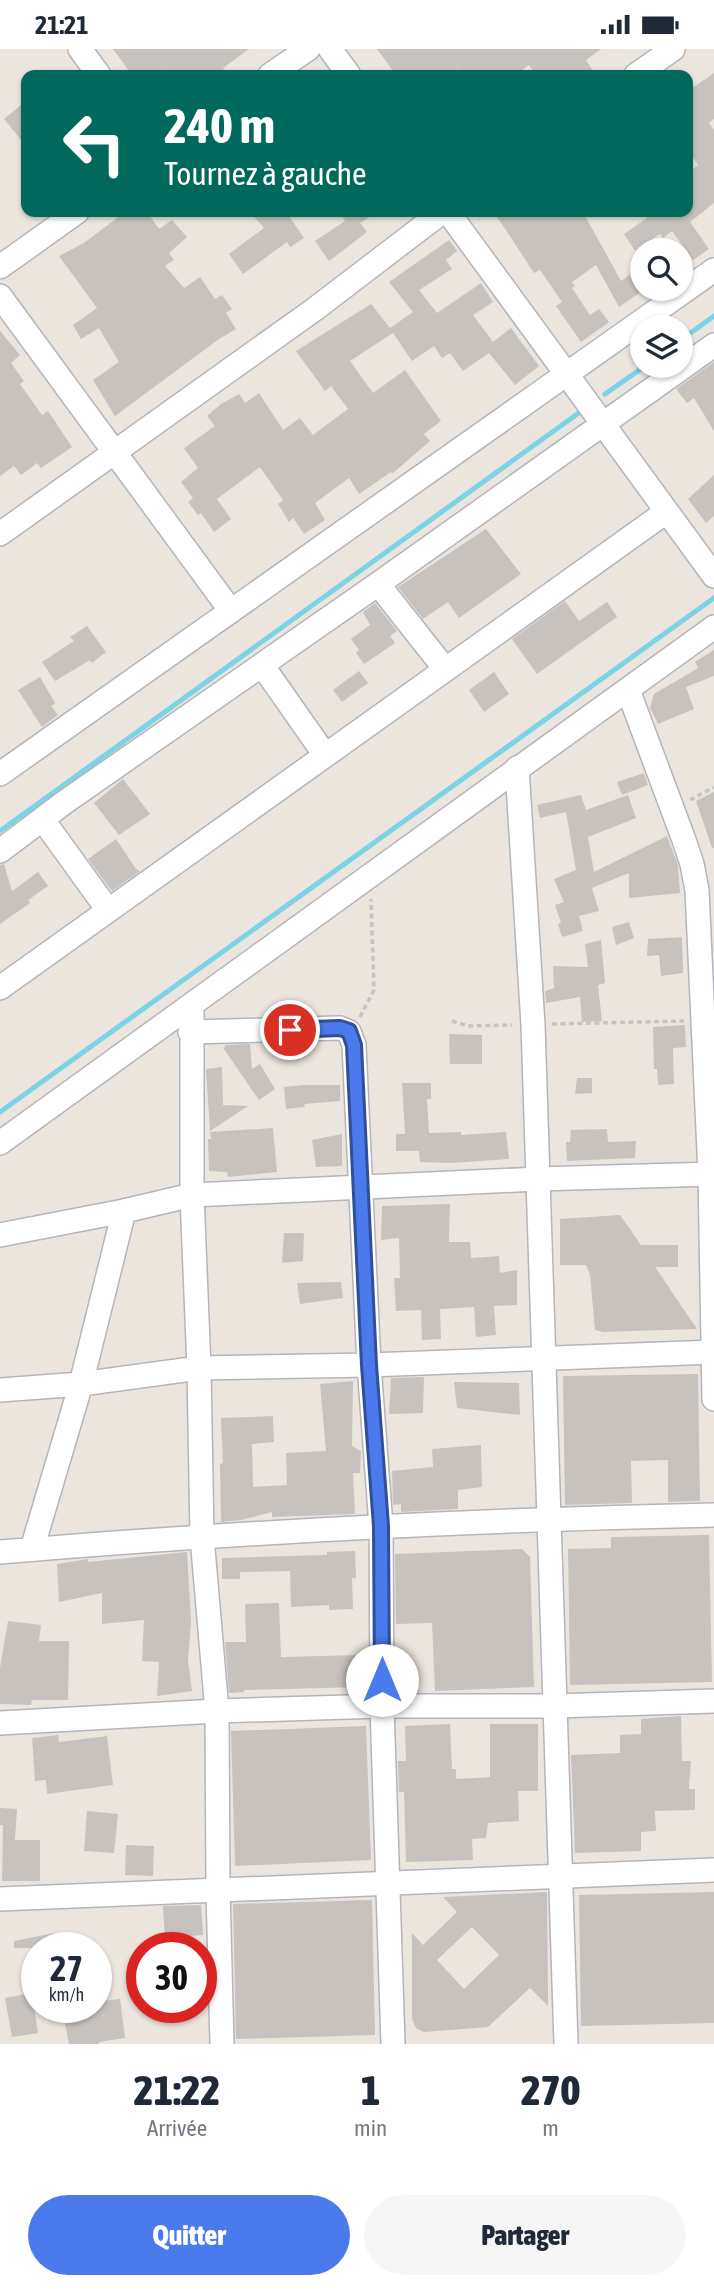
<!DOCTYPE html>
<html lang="fr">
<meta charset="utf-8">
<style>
body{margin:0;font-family:"Asap Condensed",sans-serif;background:#f6f6f7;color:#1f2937;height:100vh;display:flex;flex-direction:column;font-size:26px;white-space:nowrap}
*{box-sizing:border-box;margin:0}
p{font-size:23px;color:#747a83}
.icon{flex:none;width:38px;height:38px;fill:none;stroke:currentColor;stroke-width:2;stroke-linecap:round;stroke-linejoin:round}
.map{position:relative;height:1995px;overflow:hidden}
.sheet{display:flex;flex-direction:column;background:#fff;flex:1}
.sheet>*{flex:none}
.top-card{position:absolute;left:21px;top:21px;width:672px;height:147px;border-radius:14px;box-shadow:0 2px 5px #0004;background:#00695c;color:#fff;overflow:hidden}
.controls{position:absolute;left:630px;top:189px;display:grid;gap:14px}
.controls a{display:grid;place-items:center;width:63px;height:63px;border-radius:50%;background:#fff;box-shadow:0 2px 5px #0004;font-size:35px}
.speed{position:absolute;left:21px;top:1883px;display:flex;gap:14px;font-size:35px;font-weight:700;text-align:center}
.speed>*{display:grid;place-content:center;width:91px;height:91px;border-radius:50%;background:#fff;box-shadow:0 2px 5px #0004;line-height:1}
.speed small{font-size:18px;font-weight:400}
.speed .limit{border:10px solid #d22;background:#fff;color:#111}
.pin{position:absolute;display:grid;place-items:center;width:60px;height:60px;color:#fff;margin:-30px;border:4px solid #fff;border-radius:50%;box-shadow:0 2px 7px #0007}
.me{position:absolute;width:77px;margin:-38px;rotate:0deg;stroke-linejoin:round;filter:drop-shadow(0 0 5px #0008)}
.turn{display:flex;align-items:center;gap:24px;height:147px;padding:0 28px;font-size:32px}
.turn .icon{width:91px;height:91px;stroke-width:2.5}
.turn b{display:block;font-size:49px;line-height:60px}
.eta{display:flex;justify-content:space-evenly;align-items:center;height:119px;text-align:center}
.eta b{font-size:42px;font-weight:800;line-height:49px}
.primary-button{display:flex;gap:14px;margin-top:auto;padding:14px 28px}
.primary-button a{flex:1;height:80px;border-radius:42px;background:#4b7aec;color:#fff;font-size:28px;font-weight:800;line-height:80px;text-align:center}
.primary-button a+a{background:#f6f6f7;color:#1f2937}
.status{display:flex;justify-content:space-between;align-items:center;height:49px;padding:0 35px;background:#fff;direction:ltr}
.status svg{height:19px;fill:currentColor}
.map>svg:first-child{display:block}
</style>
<div class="status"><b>21:21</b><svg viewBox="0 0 49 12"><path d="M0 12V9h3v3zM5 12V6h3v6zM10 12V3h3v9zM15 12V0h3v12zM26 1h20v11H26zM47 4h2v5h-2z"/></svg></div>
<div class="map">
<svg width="714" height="1995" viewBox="0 0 714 1995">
<rect width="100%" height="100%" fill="#ece5de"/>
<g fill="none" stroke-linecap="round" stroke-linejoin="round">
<g stroke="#7ad4e5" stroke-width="5">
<path d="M681 291 714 267"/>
<path d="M605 345 645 317"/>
<path d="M0 782 580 363"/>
<path d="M0 1063 714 549"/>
</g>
</g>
<g fill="#c7c2be" fill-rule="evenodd">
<path d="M113 0H249L223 19 229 26H167L162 20 154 26H132Z"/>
<path d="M377 0H601L586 11 596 26H536L529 16 515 26H462L457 20 449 26H396Z"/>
<path d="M714 24V70L709 74 714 81V154L690 173 709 200 693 211 672 182 663 189 660 185 635 202 624 185 647 169 643 163H688V124L698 116 688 101V42Z"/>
<path d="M26 52V97L4 70Z"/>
<path d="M125 163H147L159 180 172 171 187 188 169 204 174 211 165 217 184 239 200 228 215 250 222 246 232 260 226 264 236 280 219 290 115 367 93 331 119 313 99 279 81 290 73 276 97 259 59 207 84 194Z"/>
<path d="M250 163H286L304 189 290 198 287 193 243 225 229 205 264 179Z"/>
<path d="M339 163H377L360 174 367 183 329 212 315 192 345 172Z"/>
<path d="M494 163H583L621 232 642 217V242L619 258 596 216 572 233 575 237 572 239 590 266 599 260 609 273 581 293 556 257 562 253 540 221 534 224Z"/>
<path d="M449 191 457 202 446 211 452 220 419 241 437 264 481 234 493 253 473 266 493 293 511 279 539 317 515 336 489 304 463 322 450 304 442 309 434 297 412 312 393 284 350 312 373 344 405 321 441 372 424 385 430 392 392 425 391 423 359 445 349 429 315 454 325 471 304 485 293 469 289 473 278 455 283 451 260 418 217 450 231 470 214 483 201 464 198 466 188 453 193 449 181 433 198 419 184 399 215 377 207 367 221 355 239 345 245 354 259 344 283 381 300 369 313 386 348 360 331 337 325 342 296 302 371 255 390 279 413 263 389 233Z"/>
<path d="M0 282 20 306 11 314 24 332 20 335 42 366 48 362 72 398 41 419 37 414 21 426 14 417 0 427Z"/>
<path d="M714 313V382L694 349 687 354 676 340Z"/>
<path d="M714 426V467L706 474 688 450Z"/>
<path d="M486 480 521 525 459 569 448 553 423 570 398 538Z"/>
<path d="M565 552 579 572 607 553 617 568 537 625 512 590Z"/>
<path d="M375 554 397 582 390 587 395 594 364 615 356 604 359 601 351 590 370 576 363 563Z"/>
<path d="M87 577 106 603 92 614 90 611 55 632 42 613 74 592 70 588Z"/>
<path d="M714 601V627L686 638 694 660 658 675 650 659 654 645 698 619 695 613Z"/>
<path d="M359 622 368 634 342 653 333 641Z"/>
<path d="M494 623 509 645 484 663 469 641Z"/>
<path d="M40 628 55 654 51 657 58 666 42 678 18 641Z"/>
<path d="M644 724 648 736 622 746 617 733Z"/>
<path d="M123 730 150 765 119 786 94 754Z"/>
<path d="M714 743V799H712L696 752Z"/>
<path d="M581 746 586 761 628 746 636 769 588 788 594 823 667 787 678 816 680 844 629 849V824L592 839 599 862 579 867 583 882 562 888 558 875 561 874 555 856 564 853 554 830 576 821 566 763 540 769 537 756Z"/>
<path d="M116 790 136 820 140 822 112 842 88 810Z"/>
<path d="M4 815 12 842 38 823 48 837 28 851 30 854 0 875V816Z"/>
<path d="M629 873 634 889 616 896 612 878Z"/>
<path d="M682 888 683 924 661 927 659 906 647 907 648 890Z"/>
<path d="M601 891 605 934 598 936 602 972 582 973 580 948 546 954 545 942 554 939 553 917 588 918 585 895Z"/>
<path d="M685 976 686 998 673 999 674 1035 658 1036 657 1020H654L653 978Z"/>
<path d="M449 985 482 986V1015H450Z"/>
<path d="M250 995 252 1020 260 1015 275 1040 259 1051 224 1000 225 996Z"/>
<path d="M222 1018 223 1056 248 1057 210 1082 206 1020Z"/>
<path d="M577 1029H592V1044L575 1045Z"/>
<path d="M402 1034H431V1050H427L429 1084 461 1083V1086L506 1083 509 1110 451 1114 420 1113 419 1102H396V1085H405Z"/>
<path d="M303 1036H340V1052L304 1055 305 1058 286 1060 284 1038Z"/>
<path d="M273 1079 277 1123 228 1128 227 1123 209 1122 208 1090H211L210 1083Z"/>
<path d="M607 1080 608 1093 636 1092 635 1109 567 1112 566 1093H570L571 1081Z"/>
<path d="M342 1085V1117L316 1118 312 1091Z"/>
<path d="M450 1155 449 1193H470L471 1209 499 1207 500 1224 517 1221V1256L494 1257 496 1286 476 1288 474 1258 440 1260 441 1290 422 1291 421 1261 396 1262 394 1229H400L399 1189 381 1191 382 1157Z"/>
<path d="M620 1166 641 1196H678V1218H655L697 1280 603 1283 595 1281 590 1226 586 1216H560V1170Z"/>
<path d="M284 1184H304L303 1212 282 1214Z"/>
<path d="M341 1233 343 1249 300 1255 297 1234Z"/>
<path d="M698 1325 700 1452 668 1453V1411L631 1412 632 1454 565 1456 563 1327Z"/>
<path d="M424 1328 423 1364 389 1365 391 1329Z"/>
<path d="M353 1332 352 1397 361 1402 360 1424H353L355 1465 272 1468V1463L241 1471 221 1473 220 1415 223 1414 221 1369 273 1367 274 1393 252 1395 253 1438 287 1436 286 1404 326 1402 320 1335Z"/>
<path d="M454 1333 519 1334 520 1366 457 1359Z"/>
<path d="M481 1396 482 1438 458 1441V1460L401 1463V1455L393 1456 392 1422 433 1418 432 1400Z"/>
<path d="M709 1486 712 1633 570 1636 568 1500 611 1499V1488Z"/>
<path d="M522 1500 530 1508 534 1638 435 1642 432 1574 396 1575 395 1505Z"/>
<path d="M355 1502 356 1529H352L353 1560 329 1561V1556L291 1558 290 1522 240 1523V1530H222V1509L327 1506V1503Z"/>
<path d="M187 1503 191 1572 188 1611 192 1642 157 1647 159 1613 142 1612 144 1571 102 1575V1544L59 1553 57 1515 88 1510V1513Z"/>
<path d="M279 1554 281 1608 361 1606 362 1638 244 1641V1643L229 1644 225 1593H246L245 1555Z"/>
<path d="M8 1572 41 1576 39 1592H69L68 1651H32L31 1656 0 1655V1619Z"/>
<path d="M681 1667 682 1712H691L689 1740H695V1761L655 1762 656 1782 641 1783V1802L575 1804 571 1706 620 1704V1686L641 1685V1670Z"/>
<path d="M450 1675 452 1720H456V1730L490 1728V1675H538V1742H518L519 1772 488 1774 486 1789 472 1790 473 1811 406 1813 404 1743H399L398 1712H406L405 1677Z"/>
<path d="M366 1677 371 1811 235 1817 231 1682Z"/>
<path d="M58 1686 59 1693 107 1687 113 1736 47 1745 46 1731 35 1732 32 1689Z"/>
<path d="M0 1759 17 1760 15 1791H40V1832H2L3 1776H0Z"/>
<path d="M87 1762 118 1765 114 1804 84 1802Z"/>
<path d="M126 1796 154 1797 153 1827 125 1826Z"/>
<path d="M547 1843 548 1957 530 1939 488 1978 424 1983 416 1979 412 1970V1884L423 1896 457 1863 443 1848ZM472 1878 499 1906 464 1940 437 1911Z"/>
<path d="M714 1843V1974L581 1977 579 1846Z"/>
<path d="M372 1851 375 1986 236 1990 233 1855Z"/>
<path d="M201 1856 203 1886 165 1889 163 1857Z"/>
<path d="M54 1884 57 1899H14V1892Z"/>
<path d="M32 1944 38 1984 12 1988 5 1949Z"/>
<path d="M120 1950 125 1989 99 1993V1995H69L62 1958H102V1952Z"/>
</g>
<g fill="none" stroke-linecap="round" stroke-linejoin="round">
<g stroke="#b2b5bd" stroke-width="26">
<g id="minor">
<path d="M80 0 99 26"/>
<path d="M330 0 349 26"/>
<path d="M270 26 308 0"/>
<path d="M636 26 673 0"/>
<path d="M448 163 714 527"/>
<path d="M0 218 77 163"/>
<path d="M0 247 231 562"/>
<path d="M0 485 315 260 442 163"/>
<path d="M378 535 445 620"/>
<path d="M262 616 325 706"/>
<path d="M628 641 684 791 692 815 697 841 710 1125 714 1350"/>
<path d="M517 719 533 976 566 1995"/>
<path d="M0 725 714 221"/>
<path d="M43 771 108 861"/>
<path d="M0 802 65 753 378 535 714 296"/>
<path d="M0 939 666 463"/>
<path d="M192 956V1146L199 1319 202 1488 217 1662 218 1841 222 1995"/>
<path d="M190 983 340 979 349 983 354 996 369 1316 381 1477 382 1657 393 1995"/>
<path d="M0 1094 714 578"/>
<path d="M0 1186 124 1162"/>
<path d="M0 1341 81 1335 199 1319 369 1316 714 1303"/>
<path d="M32 1500 81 1335 124 1162 192 1146 538 1130 714 1125"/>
<path d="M0 1503C238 1483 476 1471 714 1466"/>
<path d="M0 1674 217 1662 382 1657H555L714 1652"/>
<path d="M0 1850 714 1821"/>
</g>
</g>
<g stroke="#c4c4c4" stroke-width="3.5" stroke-dasharray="5 3.5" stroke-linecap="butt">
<path d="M690 751 714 738"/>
<path d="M360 968 374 941 371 850"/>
<path d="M452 972 468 977 512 976"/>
<path d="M552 975 684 972"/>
</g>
<use href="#minor" stroke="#fff" stroke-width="23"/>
</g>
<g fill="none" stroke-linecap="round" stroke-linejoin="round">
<g stroke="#314f99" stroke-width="18">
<path id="route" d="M290 981 340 979 349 982 354 996 369 1316 381 1477 382 1631"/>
</g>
<use href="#route" stroke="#4b7aec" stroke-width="12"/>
</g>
</svg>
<div class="controls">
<a><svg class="icon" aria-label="search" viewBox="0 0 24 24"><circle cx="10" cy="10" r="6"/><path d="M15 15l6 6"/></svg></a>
<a><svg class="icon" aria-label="layers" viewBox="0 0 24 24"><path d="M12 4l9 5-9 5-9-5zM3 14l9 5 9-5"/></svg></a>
</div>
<div class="speed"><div>27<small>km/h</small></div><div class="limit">30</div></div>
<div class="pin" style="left:290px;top:981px;background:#d93025"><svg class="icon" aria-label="arrive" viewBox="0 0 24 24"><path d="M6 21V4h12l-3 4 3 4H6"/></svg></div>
<svg class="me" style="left:382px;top:1631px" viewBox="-20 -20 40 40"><circle r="19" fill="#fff"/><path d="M0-13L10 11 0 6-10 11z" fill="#4b7aec"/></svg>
<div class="top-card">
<div class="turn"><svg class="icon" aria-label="left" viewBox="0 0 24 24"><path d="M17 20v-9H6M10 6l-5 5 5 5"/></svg><div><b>240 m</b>Tournez à gauche</div></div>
</div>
</div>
<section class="sheet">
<div class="eta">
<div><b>21:22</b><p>Arrivée</p></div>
<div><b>1</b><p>min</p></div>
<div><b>270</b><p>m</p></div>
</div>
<div class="primary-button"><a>Quitter</a><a>Partager</a></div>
</section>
